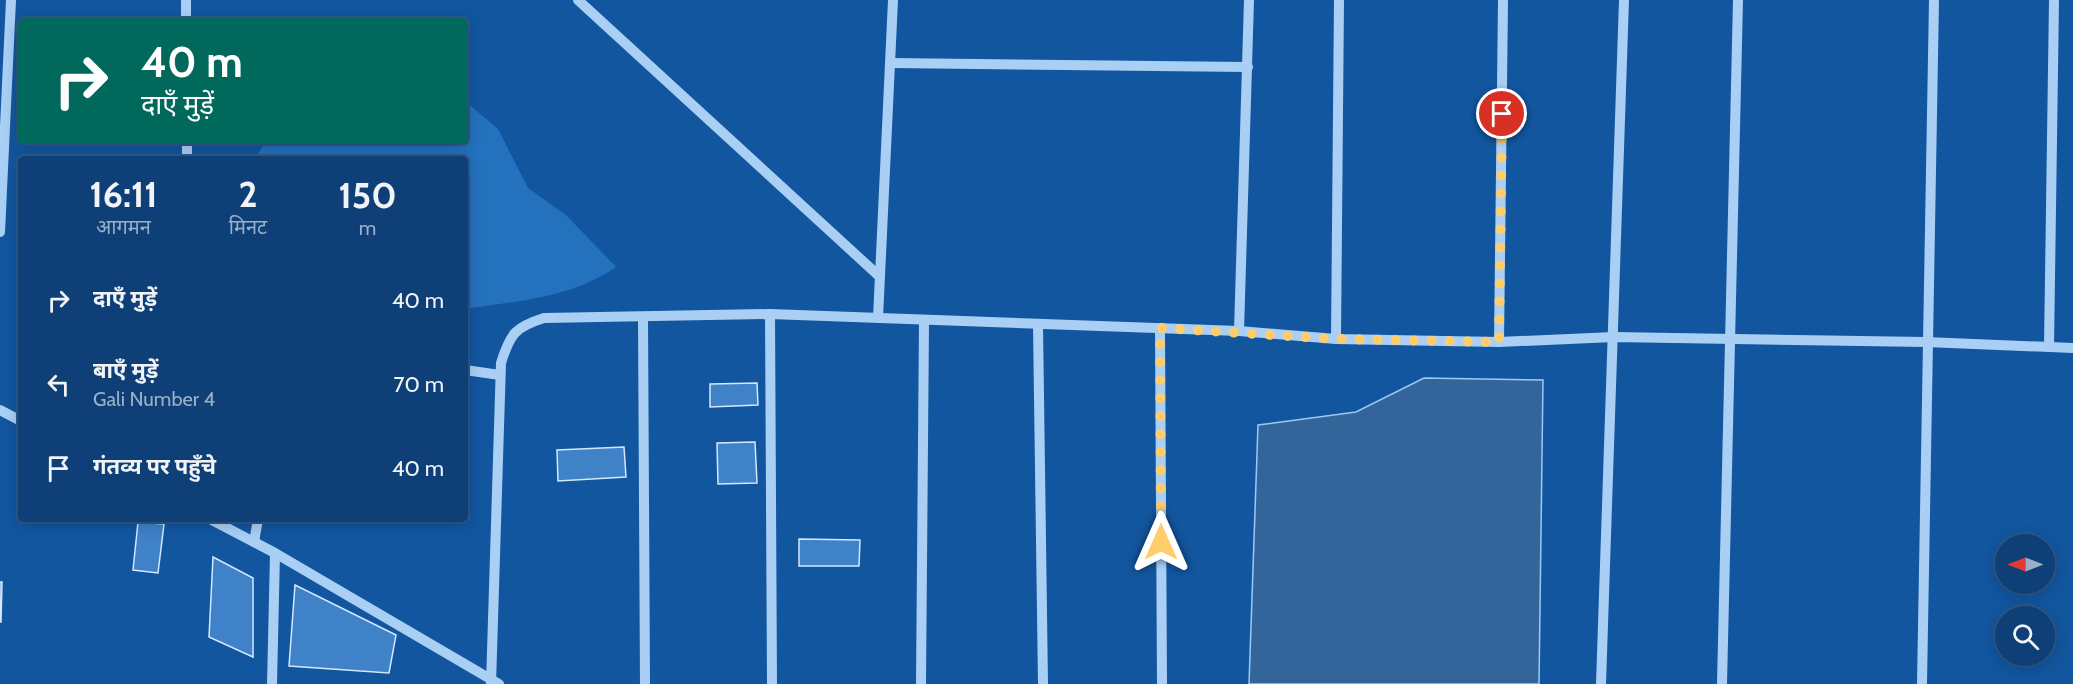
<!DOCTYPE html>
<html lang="hi">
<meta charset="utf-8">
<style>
body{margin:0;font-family:Cabin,"Noto Sans Devanagari",sans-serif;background:#17477c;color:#f1f3f6;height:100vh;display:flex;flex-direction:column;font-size:22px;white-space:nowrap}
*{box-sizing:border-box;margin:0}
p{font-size:20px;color:#9bafc6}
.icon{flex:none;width:33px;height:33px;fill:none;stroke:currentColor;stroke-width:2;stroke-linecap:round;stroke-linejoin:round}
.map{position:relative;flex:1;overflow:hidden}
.sheet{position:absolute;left:18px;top:156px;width:450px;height:366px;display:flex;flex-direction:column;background:#0e4077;border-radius:6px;box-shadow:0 3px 15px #0003,0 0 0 2px #2e5989}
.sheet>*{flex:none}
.banner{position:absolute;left:18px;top:18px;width:450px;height:126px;border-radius:6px;box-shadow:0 3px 15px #0003,0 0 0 2px #2e5989;background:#00695c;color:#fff;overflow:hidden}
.needle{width:39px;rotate:270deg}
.buttons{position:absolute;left:1995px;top:534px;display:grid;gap:12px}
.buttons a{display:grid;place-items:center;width:60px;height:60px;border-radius:50%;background:#0e4077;box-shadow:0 3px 15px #0003,0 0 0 2px #2e5989;font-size:30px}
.pin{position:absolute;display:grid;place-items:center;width:51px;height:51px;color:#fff;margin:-26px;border:3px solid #fff;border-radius:50%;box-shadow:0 2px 6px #0007}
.me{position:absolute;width:66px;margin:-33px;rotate:0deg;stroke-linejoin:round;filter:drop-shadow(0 0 4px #0008)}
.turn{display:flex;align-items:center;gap:21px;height:126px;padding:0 24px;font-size:27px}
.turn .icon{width:78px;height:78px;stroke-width:2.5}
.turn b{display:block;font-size:42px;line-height:51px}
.eta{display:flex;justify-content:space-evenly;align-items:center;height:102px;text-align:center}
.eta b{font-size:36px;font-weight:800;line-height:42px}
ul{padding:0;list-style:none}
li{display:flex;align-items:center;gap:18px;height:84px;padding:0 24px}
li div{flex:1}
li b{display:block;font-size:22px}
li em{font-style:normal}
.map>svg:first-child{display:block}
</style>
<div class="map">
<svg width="2073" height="684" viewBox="0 0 2073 684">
<rect width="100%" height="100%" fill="#12569f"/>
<path fill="#2471bd" d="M465 101 498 129 528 188 566 215 616 267C572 298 517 301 465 309V159H254L267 141H465Z"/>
<path fill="#34659a" stroke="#9bcaf8" stroke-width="1.5" d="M1424 378 1543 380 1539 684H1249L1258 425 1356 412Z"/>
<g fill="#3f82c7" stroke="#d2e8fe" stroke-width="1.5">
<path d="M757 383 758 405 710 407V384Z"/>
<path d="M755 442 757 483 718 484 717 443Z"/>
<path d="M624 447 626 477 558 481 557 450Z"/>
<path d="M138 522 164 524 158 573 133 570Z"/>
<path d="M799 539 860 540 859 566H799Z"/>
<path d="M213 557 253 578V657L209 637Z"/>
<path d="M0 582H2L1 622H0Z"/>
<path d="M295 585 396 635 389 673 289 666Z"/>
</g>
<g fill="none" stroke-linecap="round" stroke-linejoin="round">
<g stroke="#a9cff5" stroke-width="10">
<path d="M186 0V21"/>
<path d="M578 0 879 276"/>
<path d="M891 63 1248 67"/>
<path d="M187 141V159"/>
<path d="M0 232 11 0"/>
<path d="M770 314 772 684"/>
<path d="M643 318 645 684"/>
<path d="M878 318 893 0"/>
<path d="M1038 325 1043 684"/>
<path d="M1160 328 1162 684"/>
<path d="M1239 331 1249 0"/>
<path d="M1336 339 1339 0"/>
<path d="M1499 342 1503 0"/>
<path d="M2049 347 2054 0"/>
<path d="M465 370 500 375"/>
<path d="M0 410 21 421"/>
<path d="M210 519 275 553 499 684"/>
<path d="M254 542 258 519"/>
<path d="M272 684 275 553"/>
<path d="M491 684 501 363C510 334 515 327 544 318L770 314 1239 331 1336 339 1499 342 1614 337 1926 342 2073 348"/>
<path d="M921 684 924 322"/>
<path d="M1601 684 1624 0"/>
<path d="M1722 684 1738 0"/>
<path d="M1922 684 1934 0"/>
</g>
</g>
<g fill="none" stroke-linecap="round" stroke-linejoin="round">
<path stroke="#ffcd6c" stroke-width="10" stroke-dasharray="0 18" d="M1161 542 1160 328 1336 339 1499 342 1502 114"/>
</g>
</svg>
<div class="buttons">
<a><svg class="needle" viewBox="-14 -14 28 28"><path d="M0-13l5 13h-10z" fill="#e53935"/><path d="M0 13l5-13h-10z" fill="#9bafc6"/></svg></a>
<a><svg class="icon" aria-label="search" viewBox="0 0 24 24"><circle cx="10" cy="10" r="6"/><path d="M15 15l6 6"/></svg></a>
</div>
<div class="pin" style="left:1502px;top:114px;background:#d93025"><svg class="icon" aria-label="arrive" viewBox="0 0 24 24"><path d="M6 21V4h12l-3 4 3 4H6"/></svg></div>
<svg class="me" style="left:1161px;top:542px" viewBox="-20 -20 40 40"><path d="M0-17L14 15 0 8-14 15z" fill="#ffcd6c" stroke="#fff" stroke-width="4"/></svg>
<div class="banner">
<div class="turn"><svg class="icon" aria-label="right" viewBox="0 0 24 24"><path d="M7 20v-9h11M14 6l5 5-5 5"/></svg><div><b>40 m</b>दाएँ मुड़ें</div></div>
</div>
<section class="sheet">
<div class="eta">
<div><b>16:11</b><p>आगमन</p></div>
<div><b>2</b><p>मिनट</p></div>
<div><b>150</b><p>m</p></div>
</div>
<ul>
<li><svg class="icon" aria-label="right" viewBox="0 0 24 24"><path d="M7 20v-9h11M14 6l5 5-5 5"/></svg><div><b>दाएँ मुड़ें</b></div><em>40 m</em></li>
<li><svg class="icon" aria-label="left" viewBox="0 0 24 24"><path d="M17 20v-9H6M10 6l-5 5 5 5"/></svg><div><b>बाएँ मुड़ें</b><p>Gali Number 4</p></div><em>70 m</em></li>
<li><svg class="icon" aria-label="arrive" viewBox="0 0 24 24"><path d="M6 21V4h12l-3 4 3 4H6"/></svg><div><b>गंतव्य पर पहुँचे</b></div><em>40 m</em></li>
</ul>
</section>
</div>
